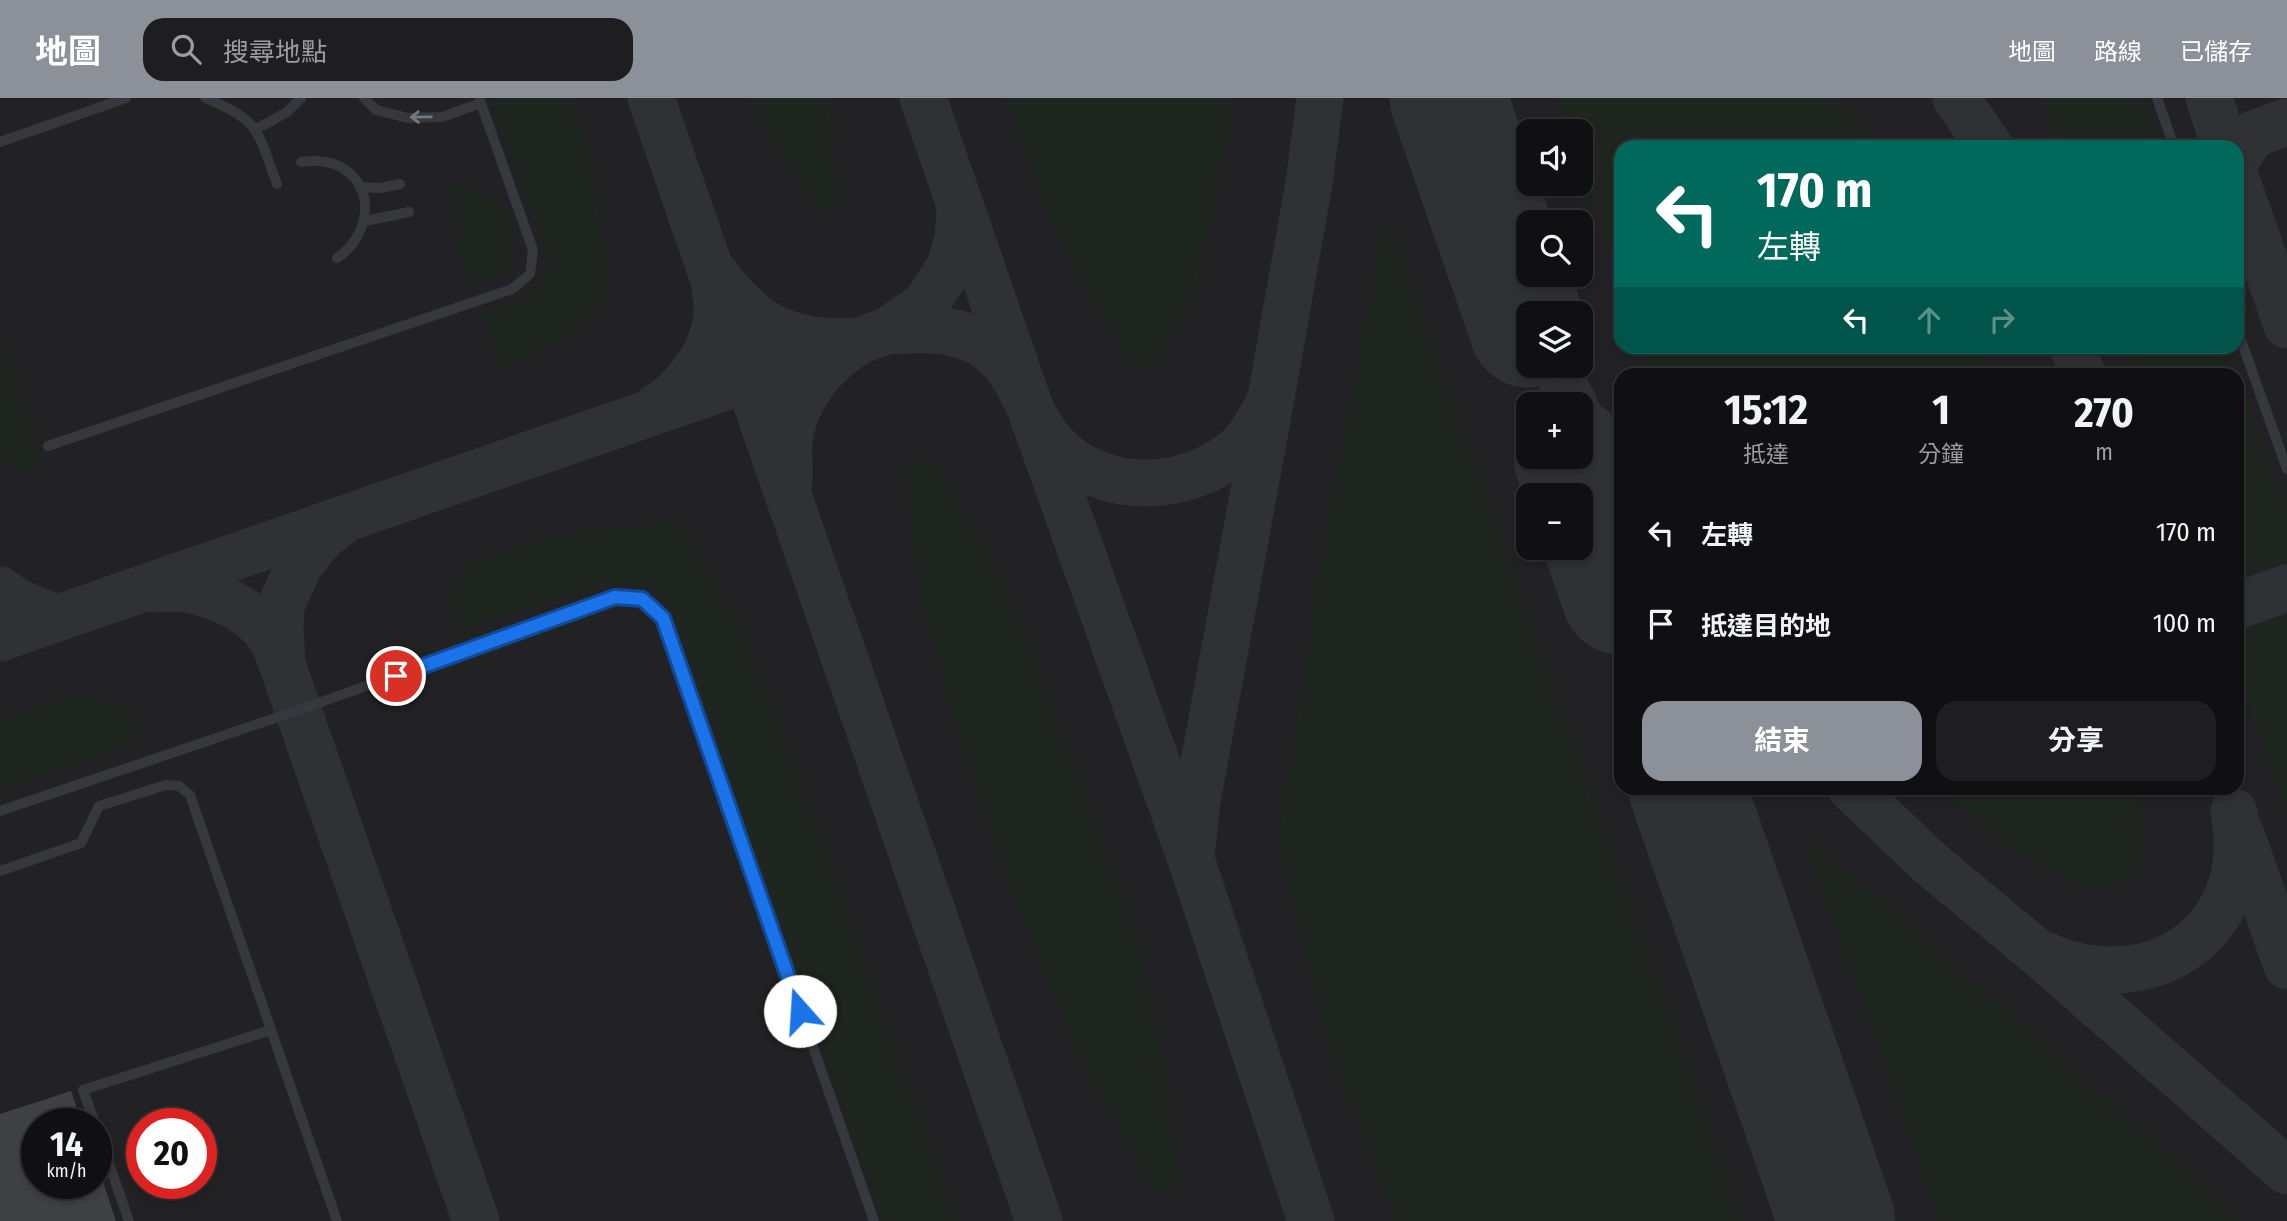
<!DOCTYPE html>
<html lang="zh-TW">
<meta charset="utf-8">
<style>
body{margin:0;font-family:"Fira Sans Condensed","Noto Sans TC",sans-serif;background:#1e1e20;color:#f1f3f6;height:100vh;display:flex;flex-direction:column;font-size:26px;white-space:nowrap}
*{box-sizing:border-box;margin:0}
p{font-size:23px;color:#9c9d9f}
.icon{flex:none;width:38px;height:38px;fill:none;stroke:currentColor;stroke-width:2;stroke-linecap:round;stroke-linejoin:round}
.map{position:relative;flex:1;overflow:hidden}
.side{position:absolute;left:1614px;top:270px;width:630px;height:427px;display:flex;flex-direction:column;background:#101012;border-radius:21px;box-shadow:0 4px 10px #0003,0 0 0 2px #303032}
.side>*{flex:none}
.guide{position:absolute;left:1614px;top:42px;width:630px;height:214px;border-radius:21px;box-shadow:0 4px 10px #0003,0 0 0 2px #303032;background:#00695c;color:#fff;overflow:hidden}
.buttons{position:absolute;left:1516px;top:21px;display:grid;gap:14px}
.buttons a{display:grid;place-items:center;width:77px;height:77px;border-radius:14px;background:#101012;box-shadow:0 4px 10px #0003,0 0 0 2px #303032;font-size:35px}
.speed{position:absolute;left:21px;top:1010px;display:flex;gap:14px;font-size:35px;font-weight:700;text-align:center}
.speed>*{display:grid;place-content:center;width:91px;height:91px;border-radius:50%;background:#101012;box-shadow:0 4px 10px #0003,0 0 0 2px #303032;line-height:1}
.speed small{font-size:18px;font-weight:400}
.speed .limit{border:10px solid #d22;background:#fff;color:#111}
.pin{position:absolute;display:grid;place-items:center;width:60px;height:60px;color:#fff;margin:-30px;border:4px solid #fff;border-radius:50%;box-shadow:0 2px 7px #0007}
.me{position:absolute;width:77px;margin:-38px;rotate:341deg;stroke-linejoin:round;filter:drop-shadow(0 0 5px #0008)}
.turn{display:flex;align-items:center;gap:24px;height:147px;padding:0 28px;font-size:32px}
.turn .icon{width:91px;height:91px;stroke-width:2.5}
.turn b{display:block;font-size:49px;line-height:60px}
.lanes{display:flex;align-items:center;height:66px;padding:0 28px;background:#0003;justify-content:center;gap:35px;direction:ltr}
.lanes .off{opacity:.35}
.eta{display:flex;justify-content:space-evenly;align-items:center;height:119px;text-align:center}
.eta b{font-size:42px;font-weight:700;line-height:49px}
.button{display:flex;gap:14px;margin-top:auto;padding:14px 28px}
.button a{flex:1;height:80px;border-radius:21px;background:#8c9099;color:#fff;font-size:28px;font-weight:700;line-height:80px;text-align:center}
.button a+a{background:#1e1e20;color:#f1f3f6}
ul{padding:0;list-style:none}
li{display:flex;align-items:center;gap:21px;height:91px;padding:0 28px}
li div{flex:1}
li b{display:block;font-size:26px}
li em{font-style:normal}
header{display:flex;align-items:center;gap:42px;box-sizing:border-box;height:98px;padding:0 35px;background:#8c9099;color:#fff}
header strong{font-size:33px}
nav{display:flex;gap:38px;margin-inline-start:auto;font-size:24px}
.search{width:490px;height:63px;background:#1e1e20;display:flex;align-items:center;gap:18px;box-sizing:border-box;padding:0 24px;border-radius:21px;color:#9c9d9f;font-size:26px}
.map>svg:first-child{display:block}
</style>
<header>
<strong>地圖</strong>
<div class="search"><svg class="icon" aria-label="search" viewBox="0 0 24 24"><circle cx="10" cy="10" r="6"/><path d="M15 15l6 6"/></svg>搜尋地點</div>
<nav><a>地圖</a><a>路線</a><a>已儲存</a></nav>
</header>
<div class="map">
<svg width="2287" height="1123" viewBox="0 0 2287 1123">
<rect width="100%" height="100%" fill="#161618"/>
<path fill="#222225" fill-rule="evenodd" d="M0 0H2287V1123H0ZM1528 33H1580V86H1528ZM1620 49H2236V248H1620ZM1528 124H1580V177H1528ZM1528 215H1580V268H1528ZM1620 276H2236V690H1620ZM1528 306H1580V359H1528ZM1528 397H1580V450H1528ZM37 1026H96V1085H37ZM142 1026H201V1085H142Z"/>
<g fill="#1e261f">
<path d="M493 0H571L595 77 606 202 574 234 552 248 502 273 482 216C523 203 533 207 550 165Z"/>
<path d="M750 0H829L840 107 828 114 818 112Z"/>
<path d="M1006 0H1233L1197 187 1167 248 1154 268 1141 270 1130 265 1066 151 1045 107Z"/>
<path d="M1557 0H1839L1873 49H1620V184L1580 68V33H1568Z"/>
<path d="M2043 0H2145L2162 49H2060Z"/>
<path d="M446 83 501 103C509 126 527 163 499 180 492 184 481 186 472 189L453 139 466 133Z"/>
<path d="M1386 119 1741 1123H1398L1330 951 1278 743 1333 389Z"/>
<path d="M0 236 44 370 20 378 0 351Z"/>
<path d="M1643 249H1976L1986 272 2008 269 2010 276H1652Z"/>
<path d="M2128 249H2230L2287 418V463L2237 482 2236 276H2137Z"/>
<path d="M919 362 932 363 962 410 1005 489 1135 834 1159 937 1179 1092 1166 1098 1153 1092 1076 950 1008 782 960 637 922 507 906 381 907 367Z"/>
<path d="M661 423H676L728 508 750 555 793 665 955 1123H884L662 496 646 488 600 485 457 532 450 503 460 477 475 463 498 453 565 436 610 430H639Z"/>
<path d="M2287 511V716L2237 571 2236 530Z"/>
<path d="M72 597 101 599 128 614 139 643 0 691V622Z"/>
<path d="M1935 690H2136L2142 745 2140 765 2128 782 2103 793 2081 789 2010 749Z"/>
<path d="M1809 742 1813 744 2049 949 2244 1123H1940L1807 747Z"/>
</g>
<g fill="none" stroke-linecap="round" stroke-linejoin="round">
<g stroke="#303135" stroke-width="47">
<path d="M651 0 1039 1123"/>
<path d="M923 0 1028 304 1192 764 1311 1123"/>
<path d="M1956 0 1990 49"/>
<path d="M2209 0 2225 49"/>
<path d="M2236 62 2253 36 2287 24"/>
<path d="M2236 81 2287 227"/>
<path d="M717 178C756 231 794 248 859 243 823 265 794 300 789 344 788 356 790 369 789 382"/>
<path d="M1512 186 1528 216"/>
<path d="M887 233 926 206 949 170 958 141 960 111"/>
<path d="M2073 248 2082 276"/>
<path d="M1554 268 1574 306"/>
<path d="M655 310C692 288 726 237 715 193"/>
<path d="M1580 319 1620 392"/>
<path d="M154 491C194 485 249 506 271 540 276 548 279 558 282 566L476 1123"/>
<path d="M0 492 17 504 57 520"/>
<path d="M2236 508 2287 490"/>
<path d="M0 540 887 233C923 231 960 228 990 251 1022 276 1028 320 1055 348 1103 398 1185 395 1236 353 1252 339 1262 318 1271 300"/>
<path d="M282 566 280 532 281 507 300 466 322 439 339 426"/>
<path d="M1851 690 1931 766 2037 854 2287 1073"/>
<path d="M2241 736 2287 868"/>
<path d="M1192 750 1197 703 1271 300 1309 85 1320 0"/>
<path d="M2047 858C2153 904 2257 832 2234 714"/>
</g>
<g stroke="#303135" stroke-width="117">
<path d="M1448 0 1528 231"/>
<path d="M1572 359 1620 498"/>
<path d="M1687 690 1837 1123"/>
</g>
</g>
<path fill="#404145" d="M71 993 82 1026H37V1085H96L97 1066 116 1123H0V1016Z"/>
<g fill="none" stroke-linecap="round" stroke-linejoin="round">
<g stroke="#37383d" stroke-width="10">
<path d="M205 0C261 22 257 33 277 86"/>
<path d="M364 0 376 12 408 20 442 19 481 5"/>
<path d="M2157 0 2174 49"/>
<path d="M256 31 287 14 301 0"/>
<path d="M0 44 126 0"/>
<path d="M301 64C312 63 323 62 334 66 378 83 372 137 337 160"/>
<path d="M360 89 380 90 400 86"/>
<path d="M365 123 409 114"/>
<path d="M2236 228 2287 371"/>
<path d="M48 348 512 191 530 176 533 152 479 0"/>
<path d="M0 713 299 612 615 499 642 501 663 520 874 1123"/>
<path d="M0 773 81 745 99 708 166 687 179 688 190 697 337 1123"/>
<path d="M95 1026 83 992 271 932"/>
<path d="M96 1029 129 1123"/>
</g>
</g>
<defs><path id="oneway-shaft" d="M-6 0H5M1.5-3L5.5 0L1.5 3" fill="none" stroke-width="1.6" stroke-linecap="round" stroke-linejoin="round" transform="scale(1.75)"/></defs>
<use stroke="#757881" href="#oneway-shaft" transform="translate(421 19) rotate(179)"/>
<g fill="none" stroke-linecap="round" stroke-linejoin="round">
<g stroke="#114b97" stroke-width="18">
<path id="route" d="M396 578 615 499 642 501 663 520 800 913"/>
</g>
<use href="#route" stroke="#1a73e8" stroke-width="12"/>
</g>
</svg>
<div class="buttons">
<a><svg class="icon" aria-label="sound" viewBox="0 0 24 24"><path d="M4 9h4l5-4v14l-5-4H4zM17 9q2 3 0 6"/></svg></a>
<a><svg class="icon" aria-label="search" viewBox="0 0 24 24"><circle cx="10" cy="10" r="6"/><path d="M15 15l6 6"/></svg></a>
<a><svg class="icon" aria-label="layers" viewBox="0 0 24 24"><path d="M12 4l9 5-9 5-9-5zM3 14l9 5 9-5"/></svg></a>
<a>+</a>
<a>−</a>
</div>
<div class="speed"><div>14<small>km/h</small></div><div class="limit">20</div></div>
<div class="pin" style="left:396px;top:578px;background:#d93025"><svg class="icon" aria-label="arrive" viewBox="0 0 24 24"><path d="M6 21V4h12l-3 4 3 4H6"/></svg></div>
<svg class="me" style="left:800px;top:913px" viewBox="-20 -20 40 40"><circle r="19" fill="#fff"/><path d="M0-13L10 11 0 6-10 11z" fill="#1a73e8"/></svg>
<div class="guide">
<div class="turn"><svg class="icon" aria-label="left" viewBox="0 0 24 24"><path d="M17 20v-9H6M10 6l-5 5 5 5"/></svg><div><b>170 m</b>左轉</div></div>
<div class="lanes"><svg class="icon" aria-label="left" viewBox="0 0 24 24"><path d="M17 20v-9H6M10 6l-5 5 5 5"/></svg><svg class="icon off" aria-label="ahead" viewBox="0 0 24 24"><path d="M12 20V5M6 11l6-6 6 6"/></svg><svg class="icon off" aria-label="right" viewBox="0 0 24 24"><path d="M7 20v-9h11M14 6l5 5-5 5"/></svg></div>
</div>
<section class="side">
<div class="eta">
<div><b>15:12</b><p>抵達</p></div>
<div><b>1</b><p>分鐘</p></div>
<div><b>270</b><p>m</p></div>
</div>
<ul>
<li><svg class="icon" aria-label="left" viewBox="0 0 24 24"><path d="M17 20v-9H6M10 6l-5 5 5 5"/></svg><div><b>左轉</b></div><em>170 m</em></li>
<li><svg class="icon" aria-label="arrive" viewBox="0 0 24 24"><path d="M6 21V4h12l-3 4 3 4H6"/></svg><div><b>抵達目的地</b></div><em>100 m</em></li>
</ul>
<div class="button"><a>結束</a><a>分享</a></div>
</section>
</div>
